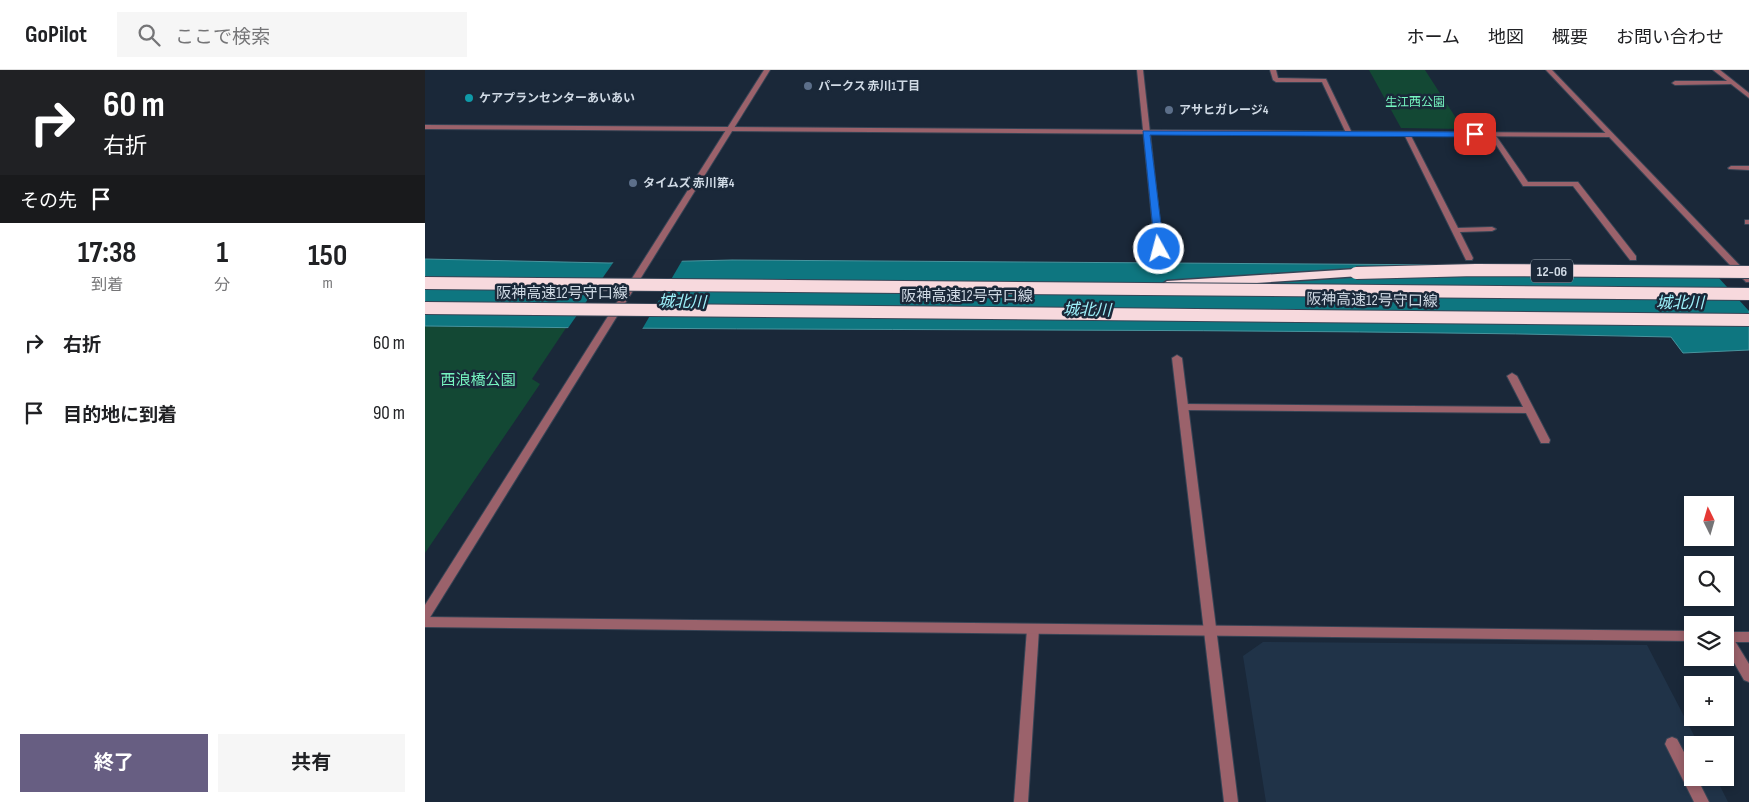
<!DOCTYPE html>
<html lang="ja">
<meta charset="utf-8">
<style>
body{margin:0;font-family:"Sofia Sans Condensed","Noto Sans JP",sans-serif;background:#f6f6f6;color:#202124;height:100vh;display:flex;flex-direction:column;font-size:19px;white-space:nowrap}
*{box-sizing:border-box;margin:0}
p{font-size:16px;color:#757577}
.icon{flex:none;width:28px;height:28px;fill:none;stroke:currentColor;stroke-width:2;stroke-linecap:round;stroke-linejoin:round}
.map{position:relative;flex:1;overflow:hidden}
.side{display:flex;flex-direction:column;background:#fff;width:425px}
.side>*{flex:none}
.top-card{background:#202124;color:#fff;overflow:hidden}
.needle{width:32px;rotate:355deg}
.fabs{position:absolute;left:1259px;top:426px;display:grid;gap:10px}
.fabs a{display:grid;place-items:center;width:50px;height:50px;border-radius:0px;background:#fff;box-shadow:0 2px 8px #0003;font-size:25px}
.pin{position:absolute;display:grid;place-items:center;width:42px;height:42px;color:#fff;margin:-21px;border-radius:10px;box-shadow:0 2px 8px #0006}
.me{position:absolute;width:55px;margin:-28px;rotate:353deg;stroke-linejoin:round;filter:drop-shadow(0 0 4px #0008)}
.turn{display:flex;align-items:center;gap:18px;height:105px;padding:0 20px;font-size:22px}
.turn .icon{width:65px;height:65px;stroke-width:2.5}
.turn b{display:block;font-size:35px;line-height:42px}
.then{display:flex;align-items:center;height:48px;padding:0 20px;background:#0003;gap:10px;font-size:19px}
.eta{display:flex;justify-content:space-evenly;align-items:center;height:85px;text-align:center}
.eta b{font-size:30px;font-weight:700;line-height:35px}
.action{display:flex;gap:10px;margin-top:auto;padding:10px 20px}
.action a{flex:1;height:58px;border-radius:0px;background:#675e82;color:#fff;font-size:20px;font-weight:700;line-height:58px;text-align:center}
.action a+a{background:#f6f6f6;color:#202124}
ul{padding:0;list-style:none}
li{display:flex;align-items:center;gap:15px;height:70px;padding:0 20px}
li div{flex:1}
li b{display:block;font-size:19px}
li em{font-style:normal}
header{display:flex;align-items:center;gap:30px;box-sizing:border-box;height:70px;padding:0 25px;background:#fff;border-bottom:1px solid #e0e0e0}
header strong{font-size:24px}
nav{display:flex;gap:28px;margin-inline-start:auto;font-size:18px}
.search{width:350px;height:45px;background:#f6f6f6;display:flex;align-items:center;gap:12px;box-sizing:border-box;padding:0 18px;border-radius:0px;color:#757577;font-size:19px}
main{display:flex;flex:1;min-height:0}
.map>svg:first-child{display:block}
</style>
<header>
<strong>GoPilot</strong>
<div class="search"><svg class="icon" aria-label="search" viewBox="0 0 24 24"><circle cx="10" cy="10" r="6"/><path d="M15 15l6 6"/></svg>ここで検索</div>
<nav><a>ホーム</a><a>地図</a><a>概要</a><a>お問い合わせ</a></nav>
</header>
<main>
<section class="side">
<div class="top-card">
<div class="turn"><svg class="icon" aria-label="right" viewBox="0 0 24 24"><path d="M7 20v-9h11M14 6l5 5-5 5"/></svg><div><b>60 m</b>右折</div></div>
<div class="then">その先<svg class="icon" aria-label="arrive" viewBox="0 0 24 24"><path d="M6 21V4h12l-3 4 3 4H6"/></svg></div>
</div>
<div class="eta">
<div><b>17:38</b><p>到着</p></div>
<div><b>1</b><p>分</p></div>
<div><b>150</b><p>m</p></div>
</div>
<ul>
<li><svg class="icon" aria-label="right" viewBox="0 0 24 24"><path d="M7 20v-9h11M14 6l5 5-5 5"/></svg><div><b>右折</b></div><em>60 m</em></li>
<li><svg class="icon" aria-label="arrive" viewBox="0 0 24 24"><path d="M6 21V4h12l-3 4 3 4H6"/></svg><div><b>目的地に到着</b></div><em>90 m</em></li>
</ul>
<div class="action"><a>終了</a><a>共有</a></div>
</section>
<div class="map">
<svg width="1324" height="732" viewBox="0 0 1324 732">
<rect width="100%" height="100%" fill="#1a2839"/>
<path fill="#203348" d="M838 572 1222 575 1274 675H1268V708H1291L1303 732H841L818 586Z"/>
<g fill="#134834">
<path d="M944 0H1000L1038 59 976 58Z"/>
<path d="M0 256 141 258 107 309 115 314 0 483Z"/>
</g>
<path fill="#0e7680" stroke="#48949e" d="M0 189 184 193 307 190 1324 197V280L1258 283 1246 267C831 257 415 262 0 256Z"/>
<g fill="#1a2839">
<path d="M258 189 216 261H141L190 190Z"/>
<path d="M1281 194 1324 195V241Z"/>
</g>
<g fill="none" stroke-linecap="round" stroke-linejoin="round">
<g stroke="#374455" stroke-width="2">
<g id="service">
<path d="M845 0H851L853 8 901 9 927 63 926 64 921 63 897 12H851L848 10Z"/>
<path d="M1307 11 1309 12V14L1250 15 1247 13 1250 11Z"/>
<path d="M982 62 985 64 1033 158 1067 157 1071 159 1067 161 1035 162 1048 188 1047 190H1041L1040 188 979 64Z"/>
<path d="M1067 62 1069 63 1103 112H1153L1211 186V190H1205L1148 116H1098L1064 64Z"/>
<path d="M1306 96H1324V100L1304 99 1303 98Z"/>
<rect x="1320" y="150" width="4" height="4"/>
<path d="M1087 303 1092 306 1125 370 1124 373H1116L1101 343 758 340 753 337 758 334 1098 337 1082 306Z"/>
<path d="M608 554 612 555 614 559 603 732H589L602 559 604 555Z"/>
<path d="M1300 562 1305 563 1324 594V612L1319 610 1300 577Z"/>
<path d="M1247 667 1252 669 1268 699V708H1272L1284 732H1269L1240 674 1242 669Z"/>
</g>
</g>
<g stroke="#374455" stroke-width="2">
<g id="minor">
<path d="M1288 0H1295L1324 23V28Z"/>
<path d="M0 55 1186 63 1189 65 1186 67 0 59Z"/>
<path d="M0 547 1268 561V571L0 557Z"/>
<rect x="1300" y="562" width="24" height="10"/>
</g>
</g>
<g stroke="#374455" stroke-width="2">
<g id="tertiary">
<path d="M339 0H345L4 549 0 550V535Z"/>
<path d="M712 0H718L738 179 734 181 730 179Z"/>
<path d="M1121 0H1127L1324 205V212H1321Z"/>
<path d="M752 285 757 288 813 732H799L747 288Z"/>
</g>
</g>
<g stroke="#374455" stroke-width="3">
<path id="motorway" d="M931 199 937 203 935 206 742 219 736 215 742 211Z"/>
</g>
<use href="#service" fill="#9b626b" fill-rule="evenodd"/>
<use href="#minor" fill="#9b626b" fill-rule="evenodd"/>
<use href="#tertiary" fill="#9b626b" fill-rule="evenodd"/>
<use href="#motorway" fill="#f7d9dd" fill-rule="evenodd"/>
<g stroke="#374455" stroke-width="14" stroke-linecap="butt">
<g id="motorway-bridge">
<path d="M931 203 1051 200 1324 202"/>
<path d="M0 213 1324 224"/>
<path d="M0 238 1324 250"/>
</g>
</g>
<use href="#motorway-bridge" stroke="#f7d9dd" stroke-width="12"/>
</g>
<path fill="#1a73e8" stroke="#114b97" d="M718 61 1050 62 1054 64 1050 67 725 65 739 179 734 182 730 179Z"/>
<g fill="#5c6f8a" stroke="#1a2839" stroke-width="2">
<circle cx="383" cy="16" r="5"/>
<circle cx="744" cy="40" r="5"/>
<circle cx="208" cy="113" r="5"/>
</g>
<circle fill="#0f9aa8" stroke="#1a2839" stroke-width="2" cx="44" cy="28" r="5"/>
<g text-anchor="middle" stroke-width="5" stroke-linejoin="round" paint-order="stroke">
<g font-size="12" font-weight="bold" fill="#d0dae5" stroke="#1a2839" text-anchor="start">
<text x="393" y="20">パークス 赤川1丁目</text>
<text x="54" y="32">ケアプランセンターあいあい</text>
<text x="754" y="44">アサヒガレージ4</text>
<text x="218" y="117">タイムズ 赤川第4</text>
</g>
<g font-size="12" fill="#76f5c0" stroke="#1a2839">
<text x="990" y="36">生江西公園</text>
</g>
<rect fill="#1a2839" stroke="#99a5b1" stroke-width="1" x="1106" y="189.5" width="42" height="23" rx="4"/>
<g font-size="14" font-weight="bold" fill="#d0dae5">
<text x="1127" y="206">12-06</text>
</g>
<g font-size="15" fill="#d0dae5" stroke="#1a2839">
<text x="137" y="228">阪神高速12号守口線</text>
<text x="542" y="231">阪神高速12号守口線</text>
<text transform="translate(947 230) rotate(1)" y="5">阪神高速12号守口線</text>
</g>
<g font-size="15" fill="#76f5c0" stroke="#1a2839">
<text x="53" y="315">西浪橋公園</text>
</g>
<g font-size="16" font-style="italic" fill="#9ef2fb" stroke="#1a2839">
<text transform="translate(257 231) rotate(1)" y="6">城北川</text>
<text x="1255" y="238">城北川</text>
<text transform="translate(662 239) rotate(1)" y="6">城北川</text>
</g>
</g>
</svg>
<div class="fabs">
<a><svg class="needle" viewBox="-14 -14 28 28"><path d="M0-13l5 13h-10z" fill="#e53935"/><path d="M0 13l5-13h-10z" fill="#757577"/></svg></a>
<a><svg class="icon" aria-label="search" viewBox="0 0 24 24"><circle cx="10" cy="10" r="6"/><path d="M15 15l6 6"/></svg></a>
<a><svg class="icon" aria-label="layers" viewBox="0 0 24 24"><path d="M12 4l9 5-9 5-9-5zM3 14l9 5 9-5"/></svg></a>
<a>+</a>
<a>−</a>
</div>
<div class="pin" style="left:1050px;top:64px;background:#d93025"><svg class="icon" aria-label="arrive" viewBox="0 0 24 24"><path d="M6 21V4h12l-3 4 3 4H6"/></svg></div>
<svg class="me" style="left:734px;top:179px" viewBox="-20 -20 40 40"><circle r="17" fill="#1a73e8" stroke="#fff" stroke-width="3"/><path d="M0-11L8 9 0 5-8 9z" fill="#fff"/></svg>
</div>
</main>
